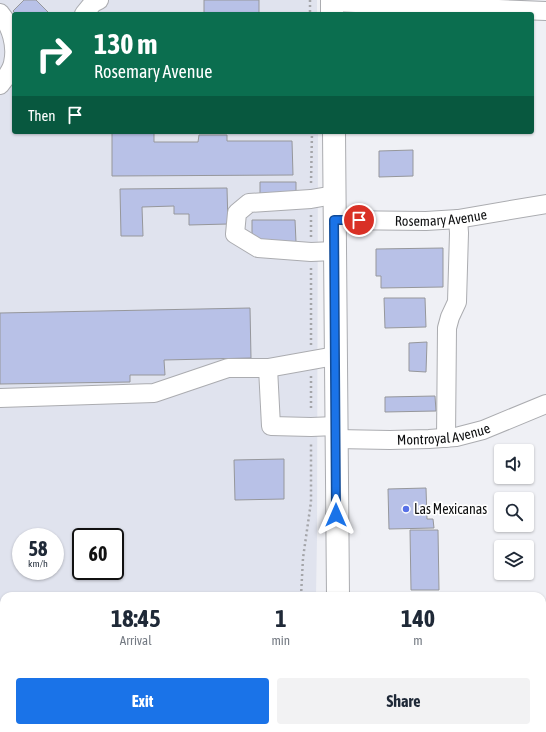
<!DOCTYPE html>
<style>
body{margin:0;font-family:"Asap Condensed",sans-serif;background:#f2f2f3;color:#1f2937;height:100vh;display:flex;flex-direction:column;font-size:15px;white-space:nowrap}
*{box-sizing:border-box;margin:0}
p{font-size:13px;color:#747a83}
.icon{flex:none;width:22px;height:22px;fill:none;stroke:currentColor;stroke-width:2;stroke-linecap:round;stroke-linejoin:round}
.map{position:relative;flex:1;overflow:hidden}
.side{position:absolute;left:0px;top:592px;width:546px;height:140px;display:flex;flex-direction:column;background:#fff;border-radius:12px 12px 0 0;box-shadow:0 1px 3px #0004}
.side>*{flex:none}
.hud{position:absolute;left:12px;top:12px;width:522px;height:122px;border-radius:4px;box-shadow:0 1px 3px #0004;background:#0b6e4f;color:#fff;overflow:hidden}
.controls{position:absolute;left:494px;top:444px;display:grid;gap:8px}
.controls a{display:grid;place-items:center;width:40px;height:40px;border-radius:4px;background:#fff;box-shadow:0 1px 3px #0004;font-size:20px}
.speed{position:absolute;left:12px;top:528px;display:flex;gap:8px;font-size:20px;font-weight:700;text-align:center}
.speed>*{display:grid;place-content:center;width:52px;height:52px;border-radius:50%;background:#fff;box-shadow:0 1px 3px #0004;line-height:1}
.speed small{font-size:10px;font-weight:400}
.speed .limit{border:2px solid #111;border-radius:6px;background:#fff;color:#111}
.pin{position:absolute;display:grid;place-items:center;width:34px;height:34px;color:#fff;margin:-17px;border:2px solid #fff;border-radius:50%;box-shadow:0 1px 4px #0007}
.me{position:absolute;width:44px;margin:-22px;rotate:0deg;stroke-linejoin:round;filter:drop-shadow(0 0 3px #0008)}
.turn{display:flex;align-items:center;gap:14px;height:84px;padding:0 16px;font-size:18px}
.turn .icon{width:52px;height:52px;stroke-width:2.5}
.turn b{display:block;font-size:28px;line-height:34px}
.then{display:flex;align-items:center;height:38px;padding:0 16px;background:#0003;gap:8px;font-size:15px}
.eta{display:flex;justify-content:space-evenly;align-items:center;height:68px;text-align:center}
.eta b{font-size:24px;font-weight:700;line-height:28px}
.cta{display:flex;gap:8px;margin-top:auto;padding:8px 16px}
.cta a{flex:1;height:46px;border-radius:4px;background:#1a73e8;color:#fff;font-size:16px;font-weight:700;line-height:46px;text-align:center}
.cta a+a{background:#f2f2f3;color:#1f2937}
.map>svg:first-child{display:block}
</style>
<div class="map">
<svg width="546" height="732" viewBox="0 0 546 732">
<rect width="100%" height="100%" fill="#eff0f5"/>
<g fill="#e0e3ee" fill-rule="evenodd">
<path d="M0 0H317V14H14V132H318L317 537 316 596H4V728H314V732H0ZM21 537H55V571H21ZM81 537H115V571H81Z"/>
<rect x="370" y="728" width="135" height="4"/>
</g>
<g fill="#b8c1e7" stroke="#96979b">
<path d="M24 0H36L48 12 47 14H16L13 11Z"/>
<rect x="204" y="0" width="55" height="14"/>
<path d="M112 132H154V142H198L199 135H227V141H292L293 175 112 176Z"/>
<path d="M413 150V176L379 177V151Z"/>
<path d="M260 182H296V196L260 197Z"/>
<path d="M227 188 228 224 189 225V214H174V206L142 207 143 236H121L120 189Z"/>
<path d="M252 220H295L296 242H252Z"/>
<path d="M443 248V287L381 288V276H376V249Z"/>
<path d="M384 298H425L426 327 385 328Z"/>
<path d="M250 308 251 358 164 360 165 375H130V382L0 384V313Z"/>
<path d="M427 342 426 372 409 371V343Z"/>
<path d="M435 396 436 411 385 412V397Z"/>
<path d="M284 459V499L235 500 234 460Z"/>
<path d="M426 488 427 519H433L434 528 389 529 388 489Z"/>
<path d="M410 530H438L439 590H411Z"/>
<rect x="0" y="670" width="4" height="24"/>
<rect x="162" y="728" width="43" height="4"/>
</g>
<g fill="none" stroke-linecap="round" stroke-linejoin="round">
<g stroke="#abacb0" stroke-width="20">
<g id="minor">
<path d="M332 2 546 11"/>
<path d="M0 13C11 26 17 46 13 63 12 69 4 80 0 85"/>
<path d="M84 14 93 3 99 0"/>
<path d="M334 195 311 199 249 203 237 213 235 234 258 248 311 252 334 251"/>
<path id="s1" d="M334 220 426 221 458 219 546 204"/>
<path d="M268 368 271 426 311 427 336 426"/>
<path d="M0 398 154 393 228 368H268L335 356"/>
<path d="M446 438 447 328 450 317 457 302 459 233 458 219"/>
<path id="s2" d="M336 439 390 440 429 439 456 437 483 430 546 404"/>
<path d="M542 621 546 619"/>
<path d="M0 661H4"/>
<path d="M0 703H4"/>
<path d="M482 728V732"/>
<path d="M399 732 400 728"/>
</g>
</g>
<g stroke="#abacb0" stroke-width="24">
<g id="major">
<path d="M332 0V14"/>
<path d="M334 132 338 596"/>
<path d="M339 732V728"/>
</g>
</g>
<g stroke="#a4a5a9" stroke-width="2.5" stroke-dasharray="2 3" stroke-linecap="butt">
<path d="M310 0V14"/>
<path d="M311 183 312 132"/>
<path d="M311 237V214"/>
<path d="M311 345V266"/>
<path d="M311 376V411"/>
<path d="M301 596 303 558 311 502V442"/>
<path d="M302 728V732"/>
</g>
<use href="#minor" stroke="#fff" stroke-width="18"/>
<use href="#major" stroke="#fff" stroke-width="22"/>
</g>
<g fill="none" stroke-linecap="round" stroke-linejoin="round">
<g stroke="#114b97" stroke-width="10">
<path id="route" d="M336 515 334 220H359"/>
</g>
<use href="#route" stroke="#1a73e8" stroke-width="7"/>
</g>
<circle fill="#5871e7" stroke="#fff" stroke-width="1.5" cx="406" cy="509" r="4"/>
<g text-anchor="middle" stroke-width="3.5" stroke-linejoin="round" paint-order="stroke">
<g font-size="14" fill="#0f1011" stroke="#fff">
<text dy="5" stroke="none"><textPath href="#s1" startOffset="107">Rosemary Avenue</textPath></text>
<text dy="5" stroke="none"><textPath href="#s2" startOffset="108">Montroyal Avenue</textPath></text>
</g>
<g font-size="14" fill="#0f1011" stroke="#fff" text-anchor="start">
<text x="414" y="514">Las Mexicanas</text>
</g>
</g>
</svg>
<div class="controls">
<a><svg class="icon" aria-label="sound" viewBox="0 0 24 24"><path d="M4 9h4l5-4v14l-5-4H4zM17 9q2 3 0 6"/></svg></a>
<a><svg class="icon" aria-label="search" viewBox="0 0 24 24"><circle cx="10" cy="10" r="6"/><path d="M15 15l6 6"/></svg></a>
<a><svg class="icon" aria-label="layers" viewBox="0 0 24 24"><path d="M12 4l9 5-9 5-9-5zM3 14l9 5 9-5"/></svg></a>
</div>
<div class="speed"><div>58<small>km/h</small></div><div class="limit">60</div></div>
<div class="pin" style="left:359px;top:220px;background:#d93025"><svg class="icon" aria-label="arrive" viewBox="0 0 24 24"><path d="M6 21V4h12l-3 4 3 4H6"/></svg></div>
<svg class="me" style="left:336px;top:515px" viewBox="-20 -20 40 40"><path d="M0-17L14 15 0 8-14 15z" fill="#1a73e8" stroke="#fff" stroke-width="4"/></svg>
<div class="hud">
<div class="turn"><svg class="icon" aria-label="right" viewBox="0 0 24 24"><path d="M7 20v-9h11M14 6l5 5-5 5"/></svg><div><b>130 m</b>Rosemary Avenue</div></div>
<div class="then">Then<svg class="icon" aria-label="arrive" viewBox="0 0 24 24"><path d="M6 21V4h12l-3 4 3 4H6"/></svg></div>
</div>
<section class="side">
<div class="eta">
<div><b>18:45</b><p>Arrival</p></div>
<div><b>1</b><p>min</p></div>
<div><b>140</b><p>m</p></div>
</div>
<div class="cta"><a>Exit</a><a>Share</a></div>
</section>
</div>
